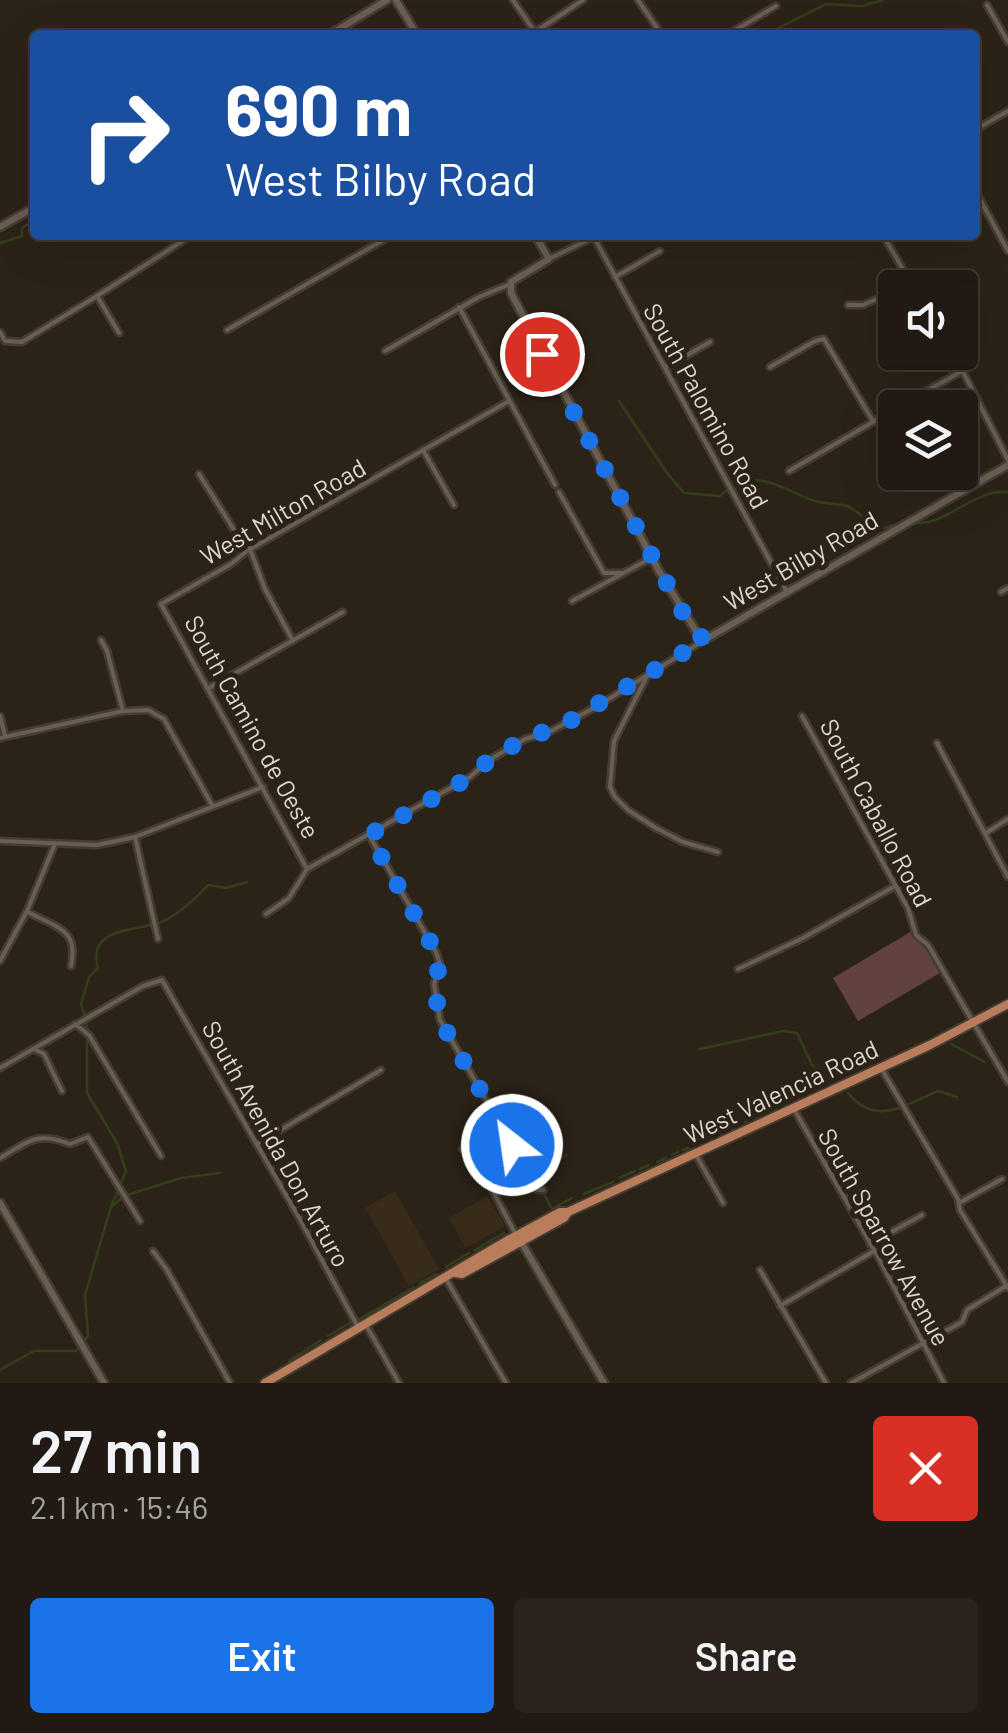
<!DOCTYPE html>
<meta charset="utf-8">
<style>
body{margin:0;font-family:Barlow,sans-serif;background:#29231b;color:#f1f3f6;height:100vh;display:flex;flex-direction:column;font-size:38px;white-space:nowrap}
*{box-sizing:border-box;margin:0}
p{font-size:32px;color:#a2a19f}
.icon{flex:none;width:55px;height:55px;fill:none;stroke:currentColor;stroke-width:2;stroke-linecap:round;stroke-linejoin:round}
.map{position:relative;height:1383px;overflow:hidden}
.panel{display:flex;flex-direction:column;background:#211a12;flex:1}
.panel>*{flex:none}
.banner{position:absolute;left:30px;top:30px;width:950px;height:210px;border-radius:10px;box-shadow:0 10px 40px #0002,0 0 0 2px #3e3832;background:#1a4fa0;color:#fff;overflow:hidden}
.tools{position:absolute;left:878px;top:270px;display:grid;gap:20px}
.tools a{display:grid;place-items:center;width:100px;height:100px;border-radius:10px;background:#211a12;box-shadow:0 10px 40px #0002,0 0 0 2px #3e3832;font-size:50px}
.pin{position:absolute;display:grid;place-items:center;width:85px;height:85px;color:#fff;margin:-42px;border:5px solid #fff;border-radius:50%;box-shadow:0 2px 10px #0007}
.me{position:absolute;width:110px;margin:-55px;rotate:330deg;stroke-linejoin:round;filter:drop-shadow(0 0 8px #0008)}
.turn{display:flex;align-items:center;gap:35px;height:210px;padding:0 30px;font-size:45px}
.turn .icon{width:130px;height:130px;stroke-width:2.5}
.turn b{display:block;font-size:70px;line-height:85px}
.round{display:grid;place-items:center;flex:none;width:105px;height:105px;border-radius:10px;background:#29231b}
.summary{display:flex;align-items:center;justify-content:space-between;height:170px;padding:0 30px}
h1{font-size:60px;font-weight:600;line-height:75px}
.button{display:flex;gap:20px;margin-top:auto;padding:20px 30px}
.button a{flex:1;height:115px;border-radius:10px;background:#1a73e8;color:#fff;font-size:40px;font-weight:600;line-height:115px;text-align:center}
.button a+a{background:#29231b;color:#f1f3f6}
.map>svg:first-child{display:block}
</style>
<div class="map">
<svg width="1008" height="1383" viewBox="0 0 1008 1383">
<rect width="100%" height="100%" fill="#2c2318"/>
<g fill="#382b19">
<path d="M395 1191 439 1269 409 1286 365 1208Z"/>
<path d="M487 1196 505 1226 466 1248 449 1218Z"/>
</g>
<path fill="#624240" d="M912 931 926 946 940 973 858 1021 833 978Z"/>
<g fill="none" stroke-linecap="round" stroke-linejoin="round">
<g stroke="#333f18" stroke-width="2.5">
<path d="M765 35 826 4 862 6 883 0"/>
<path d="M0 243 22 236V228L35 219"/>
<path d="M619 401 667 473 684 493 720 496C753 463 782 490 815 501 825 504 838 503 847 506 858 511 869 523 880 529L905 522"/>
<path d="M913 523C948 526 972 489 1008 492"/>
<path d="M951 1044 985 1062"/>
<path d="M700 1049 783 1031 797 1033 812 1065 832 1080"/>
<path d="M848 1093C877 1128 906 1104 938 1091L957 1097"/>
<path d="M793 1099 817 1087"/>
<path d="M745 1122 778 1106"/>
<path d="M720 1133 733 1127"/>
<path d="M702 1141 709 1138"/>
<path d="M683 1150 688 1148"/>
<path d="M672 1155 678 1152"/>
<path d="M657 1162 666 1158"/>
<path d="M640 1169 649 1165"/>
<path d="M619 1178 635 1171"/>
<path d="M541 1187 534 1174 567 1155"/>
<path d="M543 1192 552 1209 572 1198"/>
<path d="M584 1194 613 1182"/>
<path d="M111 1207 126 1171 117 1143 87 1093V1021L81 1004 89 977 98 968C85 924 144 932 166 920 181 912 197 897 208 885L226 888 247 882"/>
<path d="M475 1250 504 1233"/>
<path d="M446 1267 469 1253"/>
<path d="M420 1283 436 1274"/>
<path d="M358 1320 414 1287"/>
<path d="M328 1336 350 1323"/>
<path d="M84 1341 88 1336 85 1295 111 1207 124 1196 181 1178 220 1173"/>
<path d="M289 1361 321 1340"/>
<path d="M0 1370 34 1351H76L80 1346"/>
</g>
<g stroke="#453d34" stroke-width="9">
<g id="street">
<path d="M513 0 537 35"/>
<path d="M638 0 662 35"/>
<path d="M987 5 1008 42"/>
<path d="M535 32 583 0"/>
<path d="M727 35 776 6"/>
<path d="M975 130 1008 111"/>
<path d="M975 190 1008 251"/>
<path d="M883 235 912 285H920L921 288"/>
<path d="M549 259 592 238 596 241 787 592"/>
<path d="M615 277 660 251"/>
<path d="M848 305H863L895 291"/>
<path d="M459 307 555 485"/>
<path d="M227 330 392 235"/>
<path d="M0 332 5 341 22 342 97 296"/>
<path d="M119 333 97 296 192 235"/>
<path d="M385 351 479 297 510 284"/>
<path d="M953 352 1008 460"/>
<path d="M666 367 710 342"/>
<path d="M770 367 815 341 824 339 873 421"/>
<path d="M897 408 962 371"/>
<path d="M423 450 454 505"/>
<path d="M789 471 895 409"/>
<path d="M199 474 236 533 250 549 265 589 293 641"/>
<path d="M559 492 604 573H622"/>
<path d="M1001 592 1008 588"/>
<path d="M572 601 653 557"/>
<path d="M101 640 107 651 123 711"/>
<path d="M647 676 614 741 610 787 615 797 628 810 656 828 683 842 718 852"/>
<path d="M209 688 343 612"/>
<path d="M0 716 5 736"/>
<path d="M802 716 908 908 916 935 928 945 1008 1082"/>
<path d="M0 738 123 711 148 710 164 719 212 805"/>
<path d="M937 743 1008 877"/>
<path d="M986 833 1008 819"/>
<path d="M369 835 436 952 440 964 434 984 440 1020 526 1169 537 1190H543"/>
<path d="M135 837 158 939"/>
<path d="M0 841 97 845 135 837 263 787"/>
<path d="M307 869 161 604 231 564 247 551 509 401"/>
<path d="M28 912C57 928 79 929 71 966"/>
<path d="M266 914 289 898 307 869 470 777 489 760 525 739 549 732 594 708 706 639"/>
<path d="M0 961 27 911 55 844"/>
<path d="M738 969 803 938 895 886"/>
<path d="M75 1024 89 1035 161 1156"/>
<path d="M34 1049 44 1054 62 1091"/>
<path d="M0 1068 143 986 162 980 300 1219 359 1329"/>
<path d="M881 1068 958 1199 960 1210 1008 1288"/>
<path d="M795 1111 880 1260 944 1383"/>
<path d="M497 1120 479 1131 473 1153 515 1233"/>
<path d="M257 1144 381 1070"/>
<path d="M462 1149 473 1150"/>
<path d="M695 1153 723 1203"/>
<path d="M0 1158C29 1141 37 1131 70 1144L88 1137 140 1221"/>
<path d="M959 1203 1002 1179"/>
<path d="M870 1244 922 1215"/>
<path d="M153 1251 167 1270 230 1383"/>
<path d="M760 1270 826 1383"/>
<path d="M446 1279 506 1383"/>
<path d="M780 1306 874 1251"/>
<path d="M366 1325 399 1383"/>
<path d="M851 1383 962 1322 967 1310 1006 1286"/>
</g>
</g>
<g stroke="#453d34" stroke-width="11">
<g id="secondary">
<path d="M396 0 417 35"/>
<path d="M329 35 387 0"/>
<path d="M0 227 35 207"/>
<path d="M535 235 549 259 511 282V293L659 571 699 636 706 639 1008 465"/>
<path d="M0 1203 104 1383"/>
<path d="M520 1240 604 1383"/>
</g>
</g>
<g stroke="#453d34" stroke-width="12">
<g id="primary">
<path d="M455 1273 462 1274 564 1218 568 1212"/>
<path d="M265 1383 508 1240 560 1212H568L930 1045 1008 1004"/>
</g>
</g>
<use href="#street" stroke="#695e51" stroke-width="4"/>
<use href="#secondary" stroke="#695e51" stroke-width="6"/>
<use href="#primary" stroke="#b97d5b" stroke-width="8"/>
</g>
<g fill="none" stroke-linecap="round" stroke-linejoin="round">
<path stroke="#1a73e8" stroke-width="18" stroke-dasharray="0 32.4" d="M512 1145 440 1020 434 984 440 964 436 952 369 835 470 777 489 760 524 739 563 725 706 639 699 636 688 622 542 354"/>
</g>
<g text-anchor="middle" stroke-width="10" stroke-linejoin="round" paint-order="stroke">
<g font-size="25" fill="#ddd7d0" stroke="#2c2318">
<text transform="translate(706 406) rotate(61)" y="9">South Palomino Road</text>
<text transform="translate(283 512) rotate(-30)" y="9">West Milton Road</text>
<text transform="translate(801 561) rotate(-30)" y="9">West Bilby Road</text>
<text transform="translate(252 727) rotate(61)" y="9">South Camino de Oeste</text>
<text transform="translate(876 813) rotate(62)" y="9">South Caballo Road</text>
<text transform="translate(781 1092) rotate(-25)" y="9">West Valencia Road</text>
<text transform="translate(276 1144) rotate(61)" y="9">South Avenida Don Arturo</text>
<text transform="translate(884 1237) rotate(61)" y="9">South Sparrow Avenue</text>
</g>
</g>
</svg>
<div class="tools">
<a><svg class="icon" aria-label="sound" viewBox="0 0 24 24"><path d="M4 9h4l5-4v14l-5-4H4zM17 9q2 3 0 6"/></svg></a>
<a><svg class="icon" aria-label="layers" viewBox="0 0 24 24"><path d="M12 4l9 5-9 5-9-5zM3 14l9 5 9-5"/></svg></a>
</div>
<div class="pin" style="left:542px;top:354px;background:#d93025"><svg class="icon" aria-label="arrive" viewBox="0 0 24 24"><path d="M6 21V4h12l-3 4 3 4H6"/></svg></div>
<svg class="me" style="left:512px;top:1145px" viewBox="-20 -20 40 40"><circle r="17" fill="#1a73e8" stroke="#fff" stroke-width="3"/><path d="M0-11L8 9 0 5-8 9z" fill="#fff"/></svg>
<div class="banner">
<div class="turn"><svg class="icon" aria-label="right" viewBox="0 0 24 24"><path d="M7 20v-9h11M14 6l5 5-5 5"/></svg><div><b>690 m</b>West Bilby Road</div></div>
</div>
</div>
<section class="panel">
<div class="summary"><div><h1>27 min</h1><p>2.1 km · 15:46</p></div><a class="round" style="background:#d93025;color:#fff"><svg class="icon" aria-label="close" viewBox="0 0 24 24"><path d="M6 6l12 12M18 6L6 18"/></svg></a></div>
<div class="button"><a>Exit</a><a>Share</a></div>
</section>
